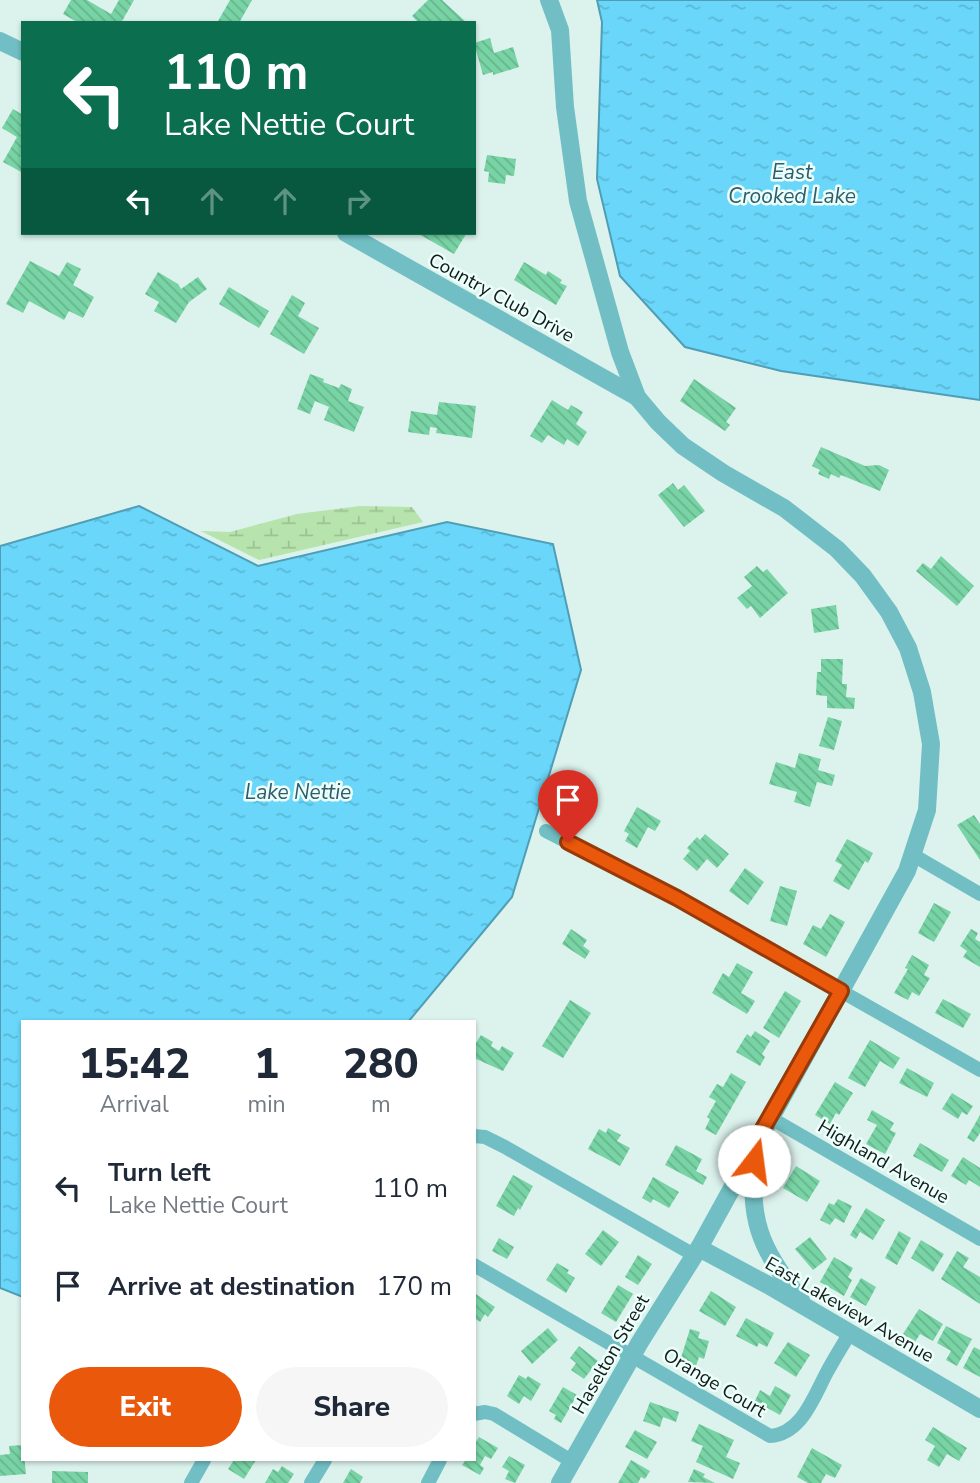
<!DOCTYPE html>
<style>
body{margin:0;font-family:"Nunito Sans",sans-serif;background:#f6f6f7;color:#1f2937;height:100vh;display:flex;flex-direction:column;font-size:26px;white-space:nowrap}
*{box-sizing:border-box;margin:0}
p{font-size:23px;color:#747a83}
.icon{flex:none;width:38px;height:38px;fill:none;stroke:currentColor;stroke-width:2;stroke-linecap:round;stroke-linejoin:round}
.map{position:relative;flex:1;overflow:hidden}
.sheet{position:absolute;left:21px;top:1020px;width:455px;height:441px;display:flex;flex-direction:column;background:#fff;border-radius:0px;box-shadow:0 2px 5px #0004}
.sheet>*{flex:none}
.top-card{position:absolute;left:21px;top:21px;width:455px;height:214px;border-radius:0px;box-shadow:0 2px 5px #0004;background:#0b6e4f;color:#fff;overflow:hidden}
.pin{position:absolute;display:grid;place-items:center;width:60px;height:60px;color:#fff;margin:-72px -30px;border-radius:50% 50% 50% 0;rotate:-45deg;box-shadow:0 0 7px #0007}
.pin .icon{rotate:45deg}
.me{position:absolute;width:77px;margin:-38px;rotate:15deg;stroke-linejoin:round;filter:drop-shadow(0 0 5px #0008)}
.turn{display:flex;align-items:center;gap:24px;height:147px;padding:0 28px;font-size:32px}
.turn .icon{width:91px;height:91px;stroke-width:2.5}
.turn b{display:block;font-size:49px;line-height:60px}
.lanes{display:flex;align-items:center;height:66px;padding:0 28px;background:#0003;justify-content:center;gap:35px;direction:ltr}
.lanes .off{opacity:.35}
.eta{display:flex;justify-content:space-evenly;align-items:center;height:119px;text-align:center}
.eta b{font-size:42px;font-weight:800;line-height:49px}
.action{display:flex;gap:14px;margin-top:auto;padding:14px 28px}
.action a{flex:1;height:80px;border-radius:42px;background:#ea580c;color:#fff;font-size:28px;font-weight:800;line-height:80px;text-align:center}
.action a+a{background:#f6f6f7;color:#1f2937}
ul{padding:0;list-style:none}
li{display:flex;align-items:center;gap:21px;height:98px;padding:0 28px}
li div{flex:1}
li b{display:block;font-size:26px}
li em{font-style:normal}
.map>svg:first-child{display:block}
</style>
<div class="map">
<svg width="980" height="1483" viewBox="0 0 980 1483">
<defs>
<pattern id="wetland-marsh" width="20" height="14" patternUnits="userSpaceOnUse" patternTransform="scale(1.75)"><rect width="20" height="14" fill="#b7e3ac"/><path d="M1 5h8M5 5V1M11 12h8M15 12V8" fill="none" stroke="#9cc293"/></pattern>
<pattern id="water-ripples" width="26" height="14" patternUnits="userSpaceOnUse" patternTransform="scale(1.75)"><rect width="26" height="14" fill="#69d6fa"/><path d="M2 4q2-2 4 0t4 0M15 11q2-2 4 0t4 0" fill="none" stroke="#5ab7d6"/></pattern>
<pattern id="building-back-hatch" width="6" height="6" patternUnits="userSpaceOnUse" patternTransform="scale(1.75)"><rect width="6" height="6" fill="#78d3a5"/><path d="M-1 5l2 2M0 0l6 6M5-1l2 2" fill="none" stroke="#67b58d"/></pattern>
</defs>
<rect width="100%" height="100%" fill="#dcf2ed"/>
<path fill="url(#wetland-marsh)" d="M360 506 412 507 423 522 259 560 201 531 230 532 297 514Z"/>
<g fill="url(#water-ripples)" stroke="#4f9eb6" stroke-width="2">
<path d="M597 0H980V400L781 371 685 347 620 276 597 179 602 22Z"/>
<path d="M139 506 258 566 447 522 553 544 581 670 512 897 408 1022H23V1297L0 1288V546Z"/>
</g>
<g fill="url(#building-back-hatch)">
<path d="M71 0H87L111 14 119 0H134L121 23H79L63 14Z"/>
<path d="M230 0H252L239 23H217Z"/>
<path d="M428 0H442L467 23H419L412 16Z"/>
<path d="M490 38 494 53 513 47 519 67 493 75V72L483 75 474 43Z"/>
<path d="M13 109 23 115V154L20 158 23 160V173L3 162 17 137 2 128Z"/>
<path d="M487 155 516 159 514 176 506 175 505 184 488 182 489 172 484 171Z"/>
<path d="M417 233H464L466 234 454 254Z"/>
<path d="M30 261 59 276 67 262 81 269 73 285 94 297 83 318 69 311 64 320 29 301 23 313 6 304Z"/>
<path d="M524 262 546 275 548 271 562 280 560 283 567 286 556 305 514 280Z"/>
<path d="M158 272 178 284 181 289 198 277 207 289 189 302 176 323 154 311 159 302 145 294Z"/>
<path d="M229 287 269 311 259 328 219 304Z"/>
<path d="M292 295 305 303 298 316 319 328 304 354 270 334Z"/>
<path d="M310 374 324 379 323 382 339 388 341 384 352 389 348 401 364 407 354 432 324 420 329 407 315 401 310 414 297 409Z"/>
<path d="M694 379 736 408 726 422 730 425 725 431 680 401Z"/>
<path d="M552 400 568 410 571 405 583 412 576 424 587 432 578 446 567 439 564 445 548 435 542 443 530 436Z"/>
<path d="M439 402 476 406 472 438 436 433 437 428 430 427 429 435 408 432 411 411 437 415Z"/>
<path d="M821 447 865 466 879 465 889 470 880 491 841 475 839 478 831 474 829 479 818 474 820 470 812 466Z"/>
<path d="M673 483 678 490 684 485 705 511 684 527 658 495Z"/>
<path d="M941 556 974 586 957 606 916 571 923 563 931 569Z"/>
<path d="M757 566 763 572 767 569 788 593 760 618 751 606 747 609 737 598 752 586 744 577Z"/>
<path d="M836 605 839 629 814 633 811 609Z"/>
<path d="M821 659H843L842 684H847L846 697 855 698 854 709 827 708V696L816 695 817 672H821Z"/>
<path d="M828 717 842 721 834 750 819 746Z"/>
<path d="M799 753 821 759 818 770 835 775 832 786 817 782 810 807 794 802 797 792 769 784 776 762 795 768Z"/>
<path d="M637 807 661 821 655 831 648 827 637 848 625 841 629 834 624 831Z"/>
<path d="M974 815 980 824V860L957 825Z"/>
<path d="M705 834 729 854 717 868 707 859 697 871 683 859 690 851 687 848 697 837 700 840Z"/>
<path d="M847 839 873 853 868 863 865 861 849 890 833 881 842 865 835 861Z"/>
<path d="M745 868 764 882 748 905 729 891Z"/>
<path d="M780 886 797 891 787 926 770 921Z"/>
<path d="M934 903 951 912 934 942 918 933Z"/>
<path d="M830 914 845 922 826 957 803 944 813 925 821 929Z"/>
<path d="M571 929 587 940 583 946 590 951 585 959 562 944Z"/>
<path d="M971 929 978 933 975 939 980 942V967L963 957 967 951 960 946Z"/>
<path d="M912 955 929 965 924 975 930 978 919 996 912 992 908 1000 894 993 908 969 905 968Z"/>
<path d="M737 963 753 972 741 993 755 1001 747 1014 712 993 723 973 729 977Z"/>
<path d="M785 991 801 1001 779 1038 763 1028Z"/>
<path d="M943 999 971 1014 963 1028 935 1013Z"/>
<path d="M570 1000 591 1013 563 1058 542 1046Z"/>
<path d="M755 1031 770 1041 762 1054 765 1057 760 1066 736 1052 747 1034 751 1037Z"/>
<path d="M481 1035 493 1042 491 1046 499 1051 502 1046 514 1053 503 1071 474 1058V1046Z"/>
<path d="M870 1040 900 1058 893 1069 880 1061 865 1087 848 1078Z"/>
<path d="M907 1068 934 1083 927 1097 899 1083Z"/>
<path d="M731 1073 746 1082 716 1135 705 1129 710 1119 707 1117 716 1101 709 1097 717 1084 723 1087Z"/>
<path d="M835 1082 853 1093 839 1115 836 1113 830 1124 815 1115Z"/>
<path d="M952 1093 973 1106 967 1115 962 1112 958 1119 942 1109Z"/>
<path d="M872 1110 894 1123 890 1130 896 1133 885 1154 866 1144 877 1125 867 1120Z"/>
<path d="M980 1115V1133L974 1142 967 1138Z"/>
<path d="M608 1128 621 1135 617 1141 630 1148 620 1166 588 1149 599 1129 606 1133Z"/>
<path d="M920 1143 949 1160 942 1172 913 1156Z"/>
<path d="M676 1145 702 1159 696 1171 707 1177 703 1185 665 1165Z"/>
<path d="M963 1157 980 1168V1187L969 1180 966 1185 951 1176Z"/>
<path d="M796 1166 820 1181 807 1202 783 1188Z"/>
<path d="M513 1175 533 1186 520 1210 518 1208 514 1216 496 1206Z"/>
<path d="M653 1177 679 1192 669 1208 653 1199 651 1203 642 1198Z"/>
<path d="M838 1199 852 1206 844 1223 835 1218 830 1225 820 1220 829 1203 834 1205Z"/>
<path d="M866 1208 885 1220 873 1240 860 1232 856 1239 850 1235Z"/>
<path d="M603 1230 619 1242 601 1266 585 1254Z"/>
<path d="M899 1231 911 1238 897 1265 885 1258Z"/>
<path d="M810 1237 827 1259 813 1270 795 1249Z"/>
<path d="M499 1238 514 1247 507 1259 492 1251Z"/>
<path d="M921 1240 944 1254 933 1272 911 1258Z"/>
<path d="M957 1251 969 1258 963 1267 980 1277V1304L941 1279Z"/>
<path d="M638 1255 652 1264 638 1285 625 1277Z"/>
<path d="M834 1257 853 1268 848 1277 852 1280 844 1296 820 1282Z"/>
<path d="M557 1263 569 1270 567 1273 575 1278 566 1293 546 1280Z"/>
<path d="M861 1278 876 1287 866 1306 850 1297Z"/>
<path d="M618 1285 633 1294 616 1322 601 1313Z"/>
<path d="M711 1291 736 1307 725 1326 699 1311Z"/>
<path d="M476 1294 495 1307 488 1317 485 1314 480 1322 474 1318Z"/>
<path d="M919 1309 943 1324 933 1341 920 1334 915 1342 903 1334Z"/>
<path d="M746 1318 774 1333 767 1347 759 1343 757 1347 736 1336Z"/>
<path d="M946 1326 972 1339 957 1366 946 1360 951 1351 937 1343Z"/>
<path d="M548 1328 558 1340 532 1364 521 1351Z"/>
<path d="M690 1329 700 1332 698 1338 709 1341 704 1359 699 1357 696 1366 680 1361Z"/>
<path d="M788 1342 810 1355 796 1377 774 1363Z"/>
<path d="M579 1346 598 1361 584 1379 571 1370 576 1363 570 1358Z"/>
<path d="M974 1347 980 1350V1377L963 1368Z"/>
<path d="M519 1375 526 1379 528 1376 541 1384 531 1401 524 1396 519 1404 507 1396Z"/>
<path d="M775 1386 791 1395 780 1415 755 1401 760 1390 770 1396Z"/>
<path d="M563 1387 577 1395 561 1423 554 1419 556 1415 549 1411Z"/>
<path d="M650 1402 679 1412 676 1422 663 1417 660 1427 643 1421Z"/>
<path d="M699 1424 734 1440 726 1457 740 1463 733 1479 696 1462 703 1446 691 1441Z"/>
<path d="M933 1427 967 1448 959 1461 947 1454 939 1467 927 1460 935 1446 925 1440Z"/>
<path d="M635 1430 657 1442 647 1459 625 1447Z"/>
<path d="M479 1437 498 1448 491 1459 485 1456 480 1465 484 1468 480 1475 462 1465 466 1460H474V1445Z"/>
<path d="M23 1445 26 1474 0 1476V1455L10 1454 9 1446Z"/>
<path d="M812 1448 842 1465 835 1478 826 1474 821 1483H808L797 1477Z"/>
<path d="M509 1456 525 1465 515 1483 505 1479 509 1471 502 1467Z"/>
<path d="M234 1460H256L244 1479 228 1469Z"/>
<path d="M631 1460 650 1471 645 1479 641 1477 638 1483H618Z"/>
<path d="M282 1466 294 1474 288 1483H265L273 1469 278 1472Z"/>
<path d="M351 1469 363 1477 360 1483H343Z"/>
<path d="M694 1469 705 1474 703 1477 715 1483 688 1482Z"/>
<path d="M52 1471 88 1472V1483H52Z"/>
</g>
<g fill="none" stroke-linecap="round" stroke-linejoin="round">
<g stroke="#71bfc4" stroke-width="14">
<path d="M546 831 677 898 980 1070"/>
<path d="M913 855 980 894"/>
<path d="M769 1117 980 1239"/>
<path d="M474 1136 485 1137 505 1147 694 1255"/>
<path d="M474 1265 770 1436C802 1434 814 1396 827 1372 834 1359 842 1346 850 1333"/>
<path d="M474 1414 485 1412 494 1414 573 1462"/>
<path d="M191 1483 204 1460"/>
<path d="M311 1483 325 1460"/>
<path d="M428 1483 440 1460"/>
</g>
<g stroke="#71bfc4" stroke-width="18">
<path d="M549 0 560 30 565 107 578 201 620 352 637 397 658 422 683 446 723 473 784 508 837 549 863 576 889 612 908 648 922 692 931 744 927 810 907 871 699 1248 640 1342 560 1483"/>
<path d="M0 41 23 52"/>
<path d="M346 233 637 397"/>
<path d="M755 1149C749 1220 757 1244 801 1300"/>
<path d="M699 1248 768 1285 980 1409"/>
</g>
</g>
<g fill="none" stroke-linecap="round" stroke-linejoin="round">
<g stroke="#983908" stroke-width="18">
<path id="route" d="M568 842 677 898 841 991 756 1141 754 1161"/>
</g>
<use href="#route" stroke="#ea580c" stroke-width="12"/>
</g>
<g text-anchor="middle" stroke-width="5" stroke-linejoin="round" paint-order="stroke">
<g font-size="19" fill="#131b19" stroke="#ecfffa">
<text transform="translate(502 297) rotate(29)" y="7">Country Club Drive</text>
<text transform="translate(884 1161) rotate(30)" y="7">Highland Avenue</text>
<text transform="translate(850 1309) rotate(30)" y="7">East Lakeview Avenue</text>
<text transform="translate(610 1354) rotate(-60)" y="7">Haselton Street</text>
<text transform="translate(715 1382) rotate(31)" y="7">Orange Court</text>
</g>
<g font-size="21" font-style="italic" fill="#2f5d6d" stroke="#ecfffa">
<text x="792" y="179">East<tspan x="792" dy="24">Crooked Lake</tspan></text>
<text x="298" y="799">Lake Nettie</text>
</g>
</g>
</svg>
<div class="pin" style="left:568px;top:842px;background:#d93025"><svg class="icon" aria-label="arrive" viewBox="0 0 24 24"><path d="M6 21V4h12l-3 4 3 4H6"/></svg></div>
<svg class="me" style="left:754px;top:1161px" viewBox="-20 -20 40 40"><circle r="19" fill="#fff"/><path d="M0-13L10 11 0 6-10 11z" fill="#ea580c"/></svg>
<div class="top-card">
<div class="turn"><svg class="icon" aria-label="left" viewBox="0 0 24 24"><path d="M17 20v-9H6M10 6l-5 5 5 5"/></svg><div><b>110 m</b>Lake Nettie Court</div></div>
<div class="lanes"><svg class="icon" aria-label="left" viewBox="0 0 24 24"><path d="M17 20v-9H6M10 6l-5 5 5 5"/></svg><svg class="icon off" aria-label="ahead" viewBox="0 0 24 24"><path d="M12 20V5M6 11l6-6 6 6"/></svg><svg class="icon off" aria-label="ahead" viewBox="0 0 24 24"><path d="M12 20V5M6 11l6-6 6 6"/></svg><svg class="icon off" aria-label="right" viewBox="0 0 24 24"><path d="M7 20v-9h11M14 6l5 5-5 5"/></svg></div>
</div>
<section class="sheet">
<div class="eta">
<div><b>15:42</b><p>Arrival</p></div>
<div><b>1</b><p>min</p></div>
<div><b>280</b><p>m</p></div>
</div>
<ul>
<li><svg class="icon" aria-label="left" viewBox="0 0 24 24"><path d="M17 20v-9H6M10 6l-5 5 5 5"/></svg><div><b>Turn left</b><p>Lake Nettie Court</p></div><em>110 m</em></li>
<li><svg class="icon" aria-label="arrive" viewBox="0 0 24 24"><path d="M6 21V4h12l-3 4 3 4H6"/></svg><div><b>Arrive at destination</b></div><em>170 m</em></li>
</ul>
<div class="action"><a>Exit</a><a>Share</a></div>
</section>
</div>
